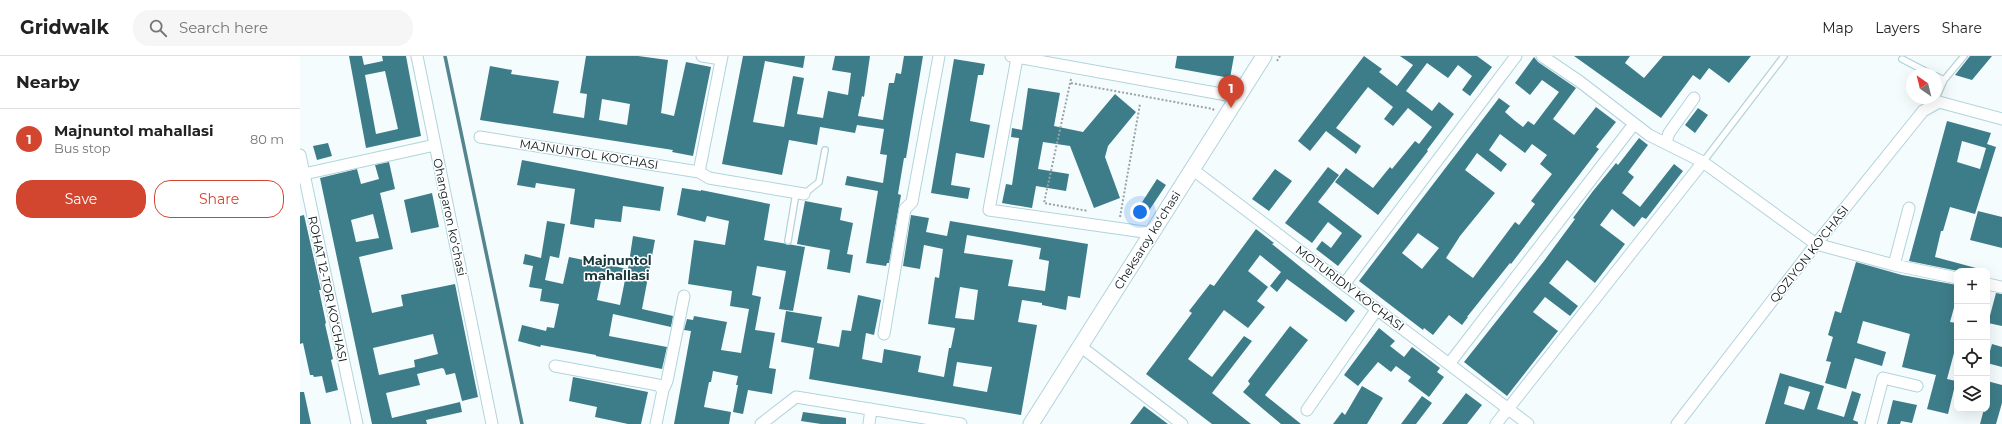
<!DOCTYPE html>
<meta charset="utf-8">
<style>
:root{--surface:#fff;--page:#f6f6f6;--text:#222;--muted:#767676;--line:#e0e0e0;--accent:#d24630}
body{margin:0;font-family:Montserrat,sans-serif;background:var(--page);color:var(--text)}
.controls{position:absolute;right:12px;bottom:12px;display:grid;overflow:hidden;border-radius:8px;box-shadow:0 4px 16px #0002}
.controls button{width:36px;height:36px;display:grid;place-items:center;padding:0;border:0;border-bottom:1px solid var(--line);background:var(--surface);color:var(--text);font:20px sans-serif}
.compass{position:absolute;left:1606px;top:12px;width:36px;height:36px;border-radius:50%;background:var(--surface);box-shadow:0 4px 16px #0002;rotate:325deg}
.you{position:absolute;left:840px;top:156px;width:14px;height:14px;margin:-10px;border:3px solid #fff;border-radius:50%;background:#1a73e8;box-shadow:0 0 0 6px #1a73e833}
.badge{display:grid;place-items:center;width:26px;height:26px;border-radius:50%;background:var(--accent);color:#fff;font-size:13px;font-weight:700}
.pin{position:absolute;translate:-50% -33px;filter:drop-shadow(0 1px 2px #0008)}
.pin::after{content:'';position:absolute;top:21px;width:14px;height:12px;background:inherit;clip-path:polygon(0 0,100% 0,50% 100%)}
.list{margin:0;padding:0;list-style:none}
h2{display:flex;justify-content:space-between;align-items:center;height:52px;margin:0;padding:0 16px;font-size:17px}
h2 small{font-size:13px;font-weight:400;color:var(--muted)}
.list li{display:grid;grid-template-columns:26px 1fr auto;gap:12px;align-items:center;box-sizing:border-box;height:60px;padding:0 16px;border-top:1px solid var(--line)}
.list b{display:block;font-size:15px;white-space:nowrap}
.list p{margin:0;font-size:13px;white-space:nowrap;color:var(--muted)}
.list em{font-size:13px;font-style:normal;color:var(--muted)}
.actions{display:flex;gap:8px;padding:12px 16px}
.actions a{flex:1;padding:9px 0;border:1px solid var(--accent);border-radius:16px;text-align:center;font-size:14px;color:var(--accent)}
.actions .main{background:var(--accent);color:#fff}
.icon{flex:none;width:22px;height:22px;fill:none;stroke:currentColor;stroke-width:2;stroke-linecap:round;stroke-linejoin:round}
.map{position:relative;flex:none;width:1702px;height:368px;overflow:hidden}
header{display:flex;align-items:center;gap:24px;box-sizing:border-box;height:56px;padding:0 20px;background:var(--surface);border-bottom:1px solid var(--line)}
header strong{font-size:19px}
nav{display:flex;gap:22px;margin-inline-start:auto;font-size:14px}
.search{width:280px;height:36px;background:var(--page);display:flex;align-items:center;gap:10px;box-sizing:border-box;padding:0 14px;border-radius:16px;color:var(--muted);font-size:15px}
main{display:flex}
aside{flex:1;background:var(--surface)}
.map>svg:first-child{display:block}
.lines{fill:none;stroke-linecap:round;stroke-linejoin:round}
.stream{stroke:#54858e;stroke-width:3.5}
.building{fill:#3d7d89;fill-rule:evenodd}
.lane-casing{stroke:#b1d4dc;stroke-width:8}
.street-casing{stroke:#b1d4dc;stroke-width:13}
.secondary-casing{stroke:#b1d4dc;stroke-width:17}
.path{stroke:#99a3a5;stroke-width:2;stroke-dasharray:2 2;stroke-linecap:butt}
.lane{stroke:#fff;stroke-width:5.5}
.street{stroke:#fff;stroke-width:11}
.secondary{stroke:#fff;stroke-width:15}
.labels{text-anchor:middle;dominant-baseline:central;stroke-width:3;stroke-linejoin:round;paint-order:stroke}
.street-label{font-size:12px;fill:#0a171a;stroke:#fff}
.neighbourhood-label{font-size:13px;font-weight:bold;fill:#18373d;stroke:#fff}
</style>
<header>
<strong>Gridwalk</strong>
<div class="search"><svg class="icon" aria-label="search" viewBox="0 0 24 24"><circle cx="10" cy="10" r="6"/><path d="M15 15l6 6"/></svg>Search here</div>
<nav><a>Map</a><a>Layers</a><a>Share</a></nav>
</header>
<main>
<aside>
<h2>Nearby<small></small></h2>
<ul class="list">
<li><span class="badge">1</span><div><b>Majnuntol mahallasi</b><p>Bus stop</p></div><em>80 m</em></li>
</ul>
<div class="actions"><a class="main">Save</a><a>Share</a></div>
</aside>
<div class="map">
<svg width="1702" height="368" viewBox="0 0 1702 368">
<rect width="100%" height="100%" fill="#f5fcfe"/>
<g class="lines">
<path class="stream" d="M145 0 222 368"/>
</g>
<path class="building" d="M49 0H62L64 9 83 5 82 0H106L121 80 66 92ZM85 15 98 73 76 78 65 19Z
M286 0H338L368 4 361 57 374 60 386 6 411 11 393 100 372 96 373 94 180 64 190 10 212 14 211 18 259 25 253 57 284 62 287 38 280 37ZM302 43 330 48 327 69 299 64Z
M443 0H505L503 12 465 5 453 66 484 71 493 20 504 22 497 58 523 62 528 35 548 39 551 17 532 14 535 0H570L564 41 562 40 558 60 583 64 589 27H594L596 17 601 18 604 0H623L606 102H604L598 138 601 139 589 207H587L586 210 566 207 578 135 545 129 547 120 583 127 587 99 580 98 584 73 557 69 555 77 520 71 517 89 489 84 482 119 422 108Z
M877 0H934L930 22 875 12Z
M1064 0 1082 13 1079 16 1097 30 1113 9 1100 0H1177L1192 11 1170 40 1162 34 1172 20 1158 9 1148 22 1127 7 1106 35 1132 55 1139 46 1154 58 1127 94 1128 95 1078 159 1035 126 1046 112 1073 132 1090 111 1092 113 1115 85 1119 88 1132 71 1108 52 1093 70 1084 63 1093 51 1068 31 1036 72 1061 90 1056 98 1026 75 1010 95 998 85Z
M1274 0H1330L1325 7 1344 22 1363 0H1451L1429 27 1409 12 1400 24 1393 19 1361 62Z
M1670 0H1692L1672 24 1655 19Z
M1234 1 1238 6 1276 32 1253 63 1274 79 1296 51 1316 66 1296 91 1299 93 1211 208 1210 207 1167 261H1168L1162 269 1149 259 1133 279 1124 272 1123 274 1059 225 1199 42 1210 50 1205 56 1214 64 1223 71 1228 65 1234 69 1259 36 1242 24 1230 39 1215 27ZM1200 78 1225 97 1232 88 1247 99 1240 108 1252 118 1231 145 1235 148 1219 169 1215 166 1173 222 1146 202 1160 180 1195 137 1165 114 1177 97 1201 116 1207 108 1189 94ZM1118 177 1139 192 1122 213 1102 197Z
M654 3 685 8 683 19H678L670 65 690 69 684 102 656 97 651 129 670 132 668 143 631 137Z
M728 32 760 37 754 70 783 76 815 38 836 56 808 90 805 101 820 142 794 152 770 90 743 86 738 113 769 118 766 135 736 130 732 152 702 147 706 128 712 129 719 82 711 81 712 72 722 74Z
M1398 52 1408 59 1395 77 1385 69Z
M1647 65 1691 77 1687 88 1696 91 1675 158 1650 151 1643 175H1641L1635 201 1676 212V215H1658L1609 205ZM1662 85 1686 92 1680 113 1657 106Z
M1339 82 1348 89 1328 116 1334 121 1322 137 1340 151 1374 108 1383 115 1346 163 1342 161 1334 171 1312 153 1300 169 1325 188 1295 227 1267 204 1249 227 1278 250 1270 260 1245 241 1233 256 1258 275 1207 340 1164 306 1244 205 1275 163 1273 162 1293 135 1316 107 1318 109Z
M28 87 32 100 17 104 13 90Z
M222 104 364 131 360 155 323 150 321 166 295 163 294 172 270 168 275 133 236 127 235 132 217 129Z
M89 106 95 133 80 137 93 193 59 201 72 257 103 250 101 239 155 228 178 341 162 345 155 317 146 319 144 313 142 312 117 318 120 329 86 337 92 362 160 346 162 356 126 364 127 368H72L20 122 57 113 61 128 79 123 75 109ZM73 158 79 182 56 186 51 164ZM133 278 138 298 114 304 115 311 79 319 73 292Z
M1028 111 1039 119 1018 146 1062 180 1038 210 1016 193 1022 185 1031 192 1042 177 1028 166 1012 187 985 167Z
M975 113 992 125 969 155 952 143Z
M857 123 866 129 846 159 837 154Z
M382 132 401 135V134L470 148 464 184 505 191 493 255 479 253 486 215 457 210 452 239 461 241 455 274 475 277 469 312 476 313 472 338 448 334 443 358 433 356 438 329H436L438 320 413 315 411 326H409L404 351 431 356 429 368H374L391 275 384 274 387 263 393 264 394 260 427 266 421 294 441 297 449 253 430 250 432 235 388 228 394 184 425 189 429 165 407 160 405 166 377 159Z
M132 137 139 171 111 177 104 144Z
M505 145 542 152 540 164 553 167 547 198 553 199 550 217 527 213 530 194 497 188Z
M1678 155 1702 161V192L1670 184Z
M4 159 21 234H19L26 267 25 268 33 303 31 304 38 334 26 337 22 320 14 321 13 319H10L3 287 0 288V160Z
M611 159 629 162 626 176 647 180 650 165 788 188 780 242 768 240 766 254 742 249V247L722 244 718 266 737 269 721 359 509 323 514 292 481 286 486 255 522 261 517 287 539 291 542 274 551 275 558 239 581 244 574 279 566 277 562 303 582 307 584 293 621 300 618 316 644 321 649 292H651L655 272 628 268 635 221 639 222 643 193 624 189 620 213 603 210ZM667 179 741 192 739 203 749 205 745 235 708 230 713 204 664 197ZM660 231 678 234 674 264 655 262ZM657 306 692 311 687 336 653 330Z
M247 165 265 168 259 202 250 200 245 224 263 228 269 201 328 213 333 180 355 184 342 253 373 260 371 271 313 258 309 280 367 291 362 313 296 300V299L241 289 240 291 218 285 222 269 246 275 247 271 254 272 259 248 240 245 242 233 229 231 233 210 223 208 225 198 241 202ZM302 220 325 224 320 249 297 244Z
M956 173 974 187 972 188 1055 255 1046 266 987 223 977 236 970 230 981 216 960 199 948 215 968 231 957 245 965 251 948 272 924 254 888 303 912 321 944 280 952 285 912 337 951 368H912L846 318 892 257 889 255 910 228 914 230Z
M1556 206 1602 219 1657 229V241L1650 266 1657 267V286L1647 323 1656 325 1648 358 1627 353 1636 319 1602 311 1610 278 1563 265 1557 287 1586 296 1582 310 1555 302 1546 333 1525 327 1531 306 1526 305 1533 281 1528 279 1535 255 1541 257Z
M1696 237 1702 238V270L1688 267Z
M990 270 1008 284 965 339 1001 368H981L943 336 950 328 948 325Z
M1079 272 1095 285 1090 290 1104 301 1112 291 1140 312 1137 316 1144 321 1129 341 1108 325 1111 321 1096 310 1091 316 1078 306 1058 330 1044 319Z
M1692 288 1702 291V311L1687 307V294L1690 295Z
M1480 317 1524 330 1517 353 1544 361 1552 335 1561 338 1553 364 1558 366V368H1465ZM1489 330 1510 336 1504 354 1484 348Z
M273 321 348 336 341 368H328L295 361 297 351 269 345Z
M1687 325 1702 329V347L1696 368H1680L1684 353H1687Z
M1062 330 1083 342 1067 368H1033L1042 356 1045 359Z
M0 336H4L11 368H0Z
M1166 337 1182 349 1167 368H1142Z
M1122 340 1132 347 1116 368H1101Z
M1593 344 1617 349 1612 367 1601 365 1600 368H1587Z
M844 350 868 368H830Z
M503 356 546 362V368H521L501 365Z"/>
<g class="lines">
<g class="lane-casing">
<path id="lane" d="M1602 3 1631 18
M1636 20 1644 24
M1634 47 1644 24 1664 0
M1403 106 1484 0
M504 138 519 126 525 94
M488 185 496 137"/>
</g>
<g class="street-casing">
<path id="street" d="M117 0 192 368
M402 0 421 3
M711 0 938 41
M1242 0 1279 25 1349 79 1403 106 1516 188 1594 209 1657 222
M717 2 689 154 851 177
M180 81 399 116 409 122 504 138
M1366 86 1369 77 1394 42
M0 99 57 368
M892 113 1228 368
M399 116 422 0
M0 119 135 89
M1594 209 1609 152
M1045 227 1216 0
M1687 228 1701 231
M584 278 605 153 612 146 639 0
M780 290 882 368
M1149 308 1334 68
M255 310 358 329 363 334 356 368
M363 334 367 325 384 240
M1007 354 1077 253
M461 368 496 341 661 368
M569 368 571 353
M1196 368 1403 106
M1377 368 1516 188 1623 55 1639 46 1702 63
M1571 368 1583 322 1617 330"/>
</g>
<g class="secondary-casing">
<path id="secondary" d="M731 368 964 0"/>
</g>
<path class="path" d="M977 5 980 0
M771 23 744 147 788 155
M771 27 913 53 914 55
M820 161 840 48"/>
<use href="#lane" class="lane"/>
<use href="#street" class="street"/>
<use href="#secondary" class="secondary"/>
</g>
<g class="labels">
<g class="street-label">
<text transform="translate(289 98) rotate(9)">MAJNUNTOL KO'CHASI</text>
<text transform="translate(150 161) rotate(78)">Ohangaron koʻchasi</text>
<text transform="translate(847 184) rotate(-58)">Cheksaroy koʻchasi</text>
<text transform="translate(1509 198) rotate(-52)">QOZIYON KO'CHASI</text>
<text transform="translate(1050 232) rotate(37)">MOTURIDIY KO'CHASI</text>
<text transform="translate(28 233) rotate(78)">ROHAT 12-TOR KO‘CHASI</text>
</g>
<g class="neighbourhood-label">
<text x="317" y="204">Majnuntol<tspan x="317" dy="15">mahallasi</tspan></text>
</g>
</g>
</svg>
<div class="controls">
<button>+</button>
<button>−</button>
<button><svg class="icon" aria-label="locate" viewBox="0 0 24 24"><circle cx="12" cy="12" r="6"/><path d="M12 2v4M12 18v4M2 12h4M18 12h4"/></svg></button>
<button><svg class="icon" aria-label="layers" viewBox="0 0 24 24"><path d="M12 4l9 5-9 5-9-5zM3 14l9 5 9-5"/></svg></button>
</div>
<svg class="compass" viewBox="-18 -18 36 36"><path d="M0-13l5 13h-10z" fill="#e53935"/><path d="M0 13l5-13h-10z" fill="#767676"/></svg>
<div class="you"></div>
<div class="pin badge" style="left:931px;top:52px">1</div>
</div>
</main>
